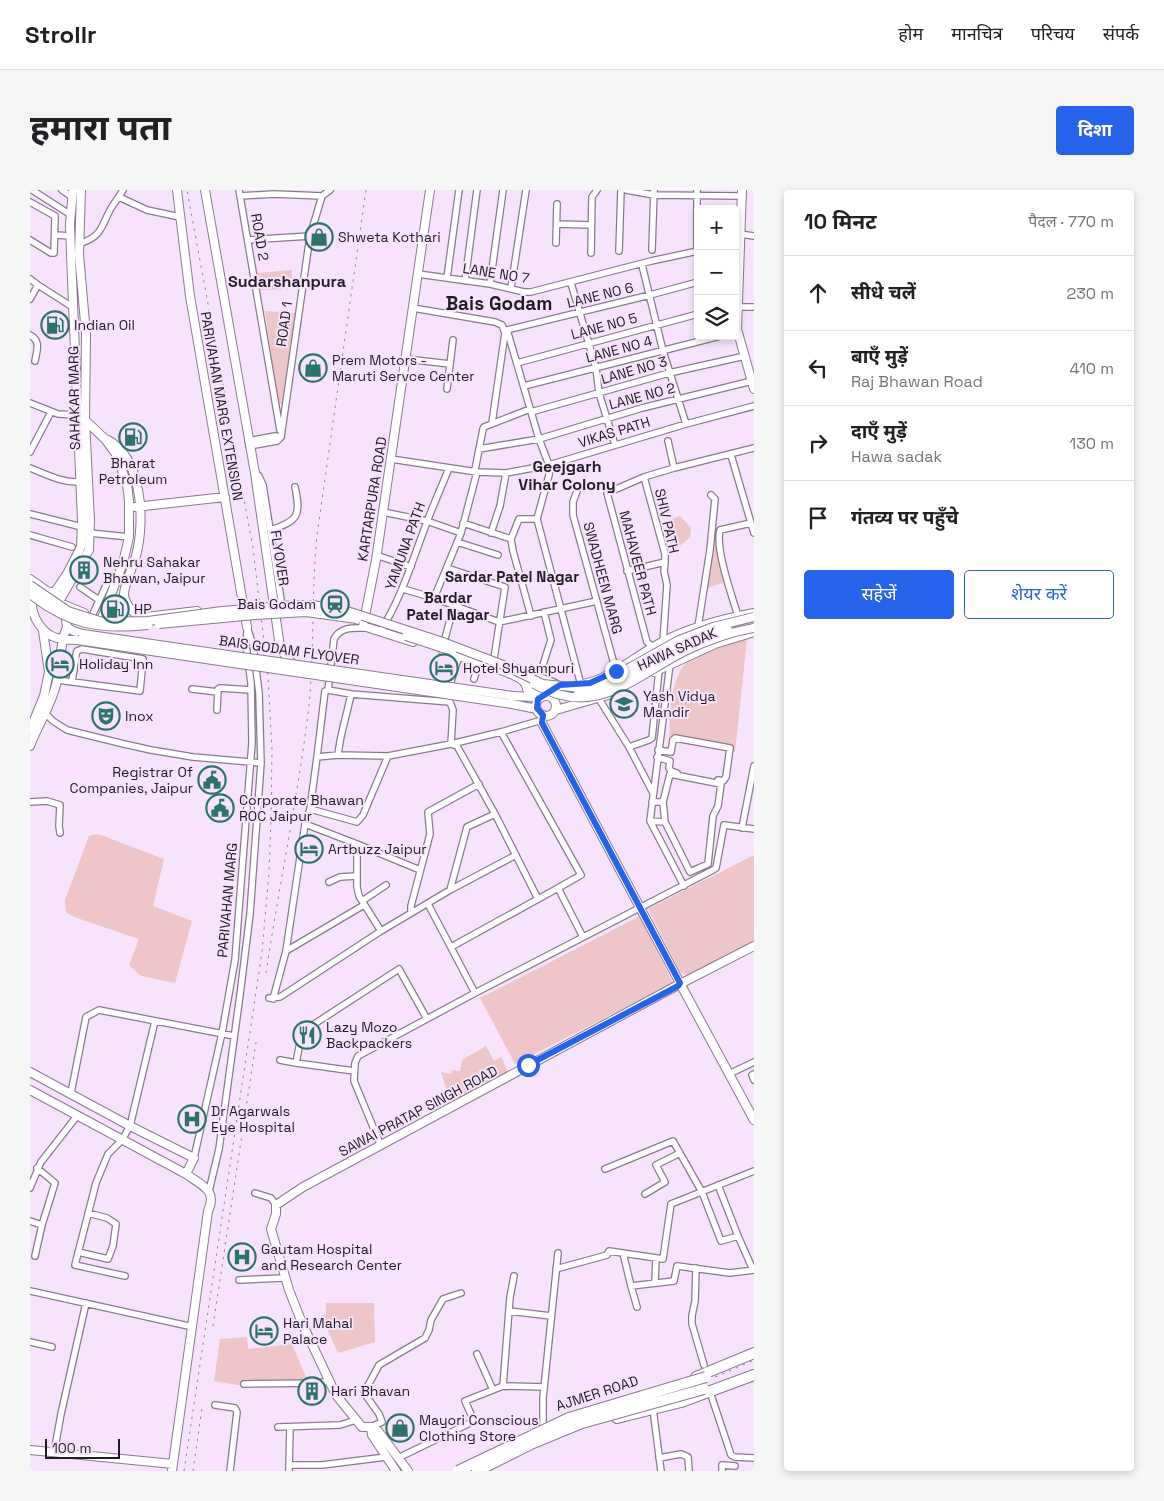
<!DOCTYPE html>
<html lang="hi">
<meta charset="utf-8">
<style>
:root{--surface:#fff;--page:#f6f6f6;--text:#202124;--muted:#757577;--line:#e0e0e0;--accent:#2563eb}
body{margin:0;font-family:"Space Grotesk","Noto Sans Devanagari",sans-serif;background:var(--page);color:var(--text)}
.controls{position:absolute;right:15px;top:15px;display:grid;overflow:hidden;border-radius:5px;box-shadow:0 2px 8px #0003}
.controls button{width:45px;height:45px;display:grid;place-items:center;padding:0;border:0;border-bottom:1px solid var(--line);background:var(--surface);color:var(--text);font:25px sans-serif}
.scale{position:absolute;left:15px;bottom:12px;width:75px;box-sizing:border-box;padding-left:5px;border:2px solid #211b23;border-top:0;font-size:14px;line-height:18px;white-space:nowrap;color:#211b23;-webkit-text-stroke:4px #f7e4fc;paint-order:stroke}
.stop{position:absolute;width:15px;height:15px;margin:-11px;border:4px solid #2563eb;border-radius:50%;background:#fff}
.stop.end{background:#2563eb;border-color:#fff;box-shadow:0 1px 5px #0008}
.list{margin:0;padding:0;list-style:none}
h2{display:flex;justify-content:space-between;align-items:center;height:65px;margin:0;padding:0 20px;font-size:21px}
h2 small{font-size:16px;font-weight:400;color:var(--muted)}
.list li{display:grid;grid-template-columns:32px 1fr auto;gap:15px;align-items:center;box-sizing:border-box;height:75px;padding:0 20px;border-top:1px solid var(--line)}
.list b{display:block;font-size:19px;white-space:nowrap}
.list p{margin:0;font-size:16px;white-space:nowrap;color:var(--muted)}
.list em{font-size:16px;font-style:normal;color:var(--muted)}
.actions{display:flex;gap:10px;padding:15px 20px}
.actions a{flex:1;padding:11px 0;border:1px solid var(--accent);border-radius:5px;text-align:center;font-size:18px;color:var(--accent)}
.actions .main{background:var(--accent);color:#fff}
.icon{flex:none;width:28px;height:28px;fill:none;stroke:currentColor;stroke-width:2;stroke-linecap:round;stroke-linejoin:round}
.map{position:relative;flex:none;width:724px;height:1281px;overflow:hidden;border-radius:5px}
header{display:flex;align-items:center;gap:30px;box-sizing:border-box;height:70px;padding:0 25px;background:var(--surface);border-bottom:1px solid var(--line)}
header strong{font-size:24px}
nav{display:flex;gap:28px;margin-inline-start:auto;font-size:18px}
.intro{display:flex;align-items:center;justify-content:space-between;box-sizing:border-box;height:120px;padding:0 30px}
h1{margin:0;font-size:35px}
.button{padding:12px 22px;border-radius:5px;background:var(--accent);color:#fff;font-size:18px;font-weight:700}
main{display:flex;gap:30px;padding:0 30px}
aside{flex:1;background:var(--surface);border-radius:5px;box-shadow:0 2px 8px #0003}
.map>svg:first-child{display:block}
.green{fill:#eec5c8}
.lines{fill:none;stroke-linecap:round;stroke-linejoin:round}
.street-casing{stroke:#8a798e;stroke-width:8}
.secondary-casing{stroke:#8a798e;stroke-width:10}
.highway-casing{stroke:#8a798e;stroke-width:12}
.street{stroke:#fff;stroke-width:5.5}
.secondary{stroke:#fff;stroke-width:8}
.highway{stroke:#fff;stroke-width:10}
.rail{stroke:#938696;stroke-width:1;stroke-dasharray:2.5 5;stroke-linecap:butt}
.secondary-bridge-casing{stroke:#8a798e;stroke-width:10;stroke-linecap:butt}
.highway-bridge-casing{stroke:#8a798e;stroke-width:12;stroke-linecap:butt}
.secondary-bridge{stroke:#fff;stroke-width:8}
.highway-bridge{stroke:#fff;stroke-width:10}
.route{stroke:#2563eb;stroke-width:6}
.labels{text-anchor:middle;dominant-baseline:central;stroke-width:4;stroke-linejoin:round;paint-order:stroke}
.street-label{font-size:14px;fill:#211b23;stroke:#f7e4fc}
.poi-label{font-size:14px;fill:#211b23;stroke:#f7e4fc;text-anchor:start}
.neighbourhood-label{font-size:15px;font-weight:bold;fill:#211b23;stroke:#f7e4fc}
.quarter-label{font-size:16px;font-weight:bold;fill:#211b23;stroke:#f7e4fc}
.district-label{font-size:19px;font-weight:bold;fill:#211b23;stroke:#f7e4fc}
</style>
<header>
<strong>Strollr</strong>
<nav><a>होम</a><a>मानचित्र</a><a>परिचय</a><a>संपर्क</a></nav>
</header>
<div class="intro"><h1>हमारा पता</h1><a class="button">दिशा</a></div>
<main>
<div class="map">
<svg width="724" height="1281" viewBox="0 0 724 1281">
<rect width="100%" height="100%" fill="#f7e4fc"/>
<path class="green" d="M262 80V99L230 100 227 83Z
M235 121 265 123 253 214H248Z
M650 326 661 338 660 347 645 360H639L642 329Z
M686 350 696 392 677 398Z
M717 449 705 562 639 549C641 525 639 492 656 473 662 466 706 452 717 449Z
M66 644 71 645 134 669 123 716 162 731 145 793 111 786 99 775 109 749 44 727 36 722 35 710 59 646Z
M724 665V752L658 786 650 782 618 719Z
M610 726 643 793 485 874 450 808Z
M456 856 464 871 471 867 478 882 421 913 411 882 421 884 422 880 430 881 432 870Z
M296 1113H344L345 1152 308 1163 291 1125H296Z
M217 1147 218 1159 262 1154 279 1194 208 1195 184 1191 190 1149Z"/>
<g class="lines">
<g class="street-casing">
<path id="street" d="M2 0 41 25
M32 0 42 7
M209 0 250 240
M596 0 624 5 711 6
M210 6 244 4 292 6
M89 7 117 20 150 27
M0 12 25 26 24 63H21L0 50
M527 34 561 35
M710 44 724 46
M26 45 41 46
M218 50 280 46
M526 53 527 14
M49 54C72 46 70 39 80 20 84 13 89 7 93 0
M622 60 624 0
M589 61 591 0
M667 61V0
M561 63 562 7 567 0
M612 75 633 161 656 234
M388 84 460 94 494 102H501L621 71 668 61
M417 88 429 0
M0 89 8 95
M435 91 447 0
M541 93 566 178 569 203 585 255
M460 94 473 0
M481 98 496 0
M0 109 8 95 44 118
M708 117H724
M383 118 465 132 472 135 475 143 462 233
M0 145C11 151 7 160 5 171
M376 169 420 174
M487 173 668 124
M494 196 690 146
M417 199 423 150
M0 213 28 224 47 225
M501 222 639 183 715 166
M251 247 280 46 292 6 300 0
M218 251 245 246 251 247
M638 251 644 278
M219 256 247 251 251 247
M449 259 509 249 477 140 620 105 668 92
M0 262 21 222
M701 265 721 333 690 340C685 359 702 406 708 426
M361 269 447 282 476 283 519 275 656 234 724 216
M0 278C16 284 32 293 50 292
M445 280 453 239 454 237 500 219
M225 283 229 286 233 295 252 416
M547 301 543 312V325L586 481
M353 322 397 331 431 343 404 408
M0 324 52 337
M433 333 481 349
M721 333 724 343
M240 340C269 331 271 325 265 297
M60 343 99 347
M431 343 447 282
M461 343 470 316 476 283
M0 345 42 357
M427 352 468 365
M346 365 381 377
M417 378 475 397 463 475
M597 381 635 372V364L614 287
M50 397 69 410
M373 399 404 408 469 432 567 411
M62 426 79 389
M501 426 483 361 481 349 489 329H507
M668 437 680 360 685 309 681 305
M350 442C373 405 382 371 397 332 404 313 412 296 419 278
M633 452 637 395 634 381 635 372
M413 456 424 415
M623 457 617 452 577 303 614 287 644 278 724 258
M640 474 620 631 654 696
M488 478 526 493
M28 479 44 481
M506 488 509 487 521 450 514 422
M444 489 449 473
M28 490 110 501 113 469 52 459 47 461 46 465 42 492
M551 495 507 329 519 285V275L509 249 612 218 722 191
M162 499 188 502
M298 500 304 449C311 436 324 438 337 438
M421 500V491L429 466
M569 509 599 557 623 603
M187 520 188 499 190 498 221 500
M13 521 23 531 37 540 94 554 121 560 163 567 231 573
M471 542 551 685 528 698
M599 557 619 550 622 548 629 480
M628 560 641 562 643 550 645 548 700 558 696 587 693 591 688 590
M308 565C310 544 317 525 321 504
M287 567 295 501 298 500 321 504 420 512 423 520 421 554 427 556 465 624 508 709
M627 567 640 571 639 578 641 581 647 583
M0 612 17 611 30 615 29 636 30 643
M633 612 635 632
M280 619 327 632 333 625 358 566
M620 631 635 632 660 682 678 674 683 626 688 616 691 594 640 584 633 612H622
M275 634 280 619 287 567 308 565 358 566 421 554 471 542 512 530
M712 638 724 576
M299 692 310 687 327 686
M420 700 437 637 465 624
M332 711 356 695
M381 723V716L400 644 398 622 449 594
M351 741 329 706 327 697V654L390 680
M421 757 528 698 553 747
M256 761 334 715
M445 803 683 680 686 678 694 635 724 639
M239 808 250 807 351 741 420 700 486 665
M243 809 256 761 275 634 327 654
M250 870 266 873
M324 881 266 873 272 842 369 779 397 829
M699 884 724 872
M724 884 722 885 724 890
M41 903 56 827 69 820 204 846
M351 956 324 891 325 873 328 866 445 803 398 714
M164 968 192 843 205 770 222 553 221 493 216 455 217 441
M575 979 643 951 672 1002 691 1051 708 1046 688 995
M0 998 11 972 47 926
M179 1001 189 959 210 805 220 724 231 573 229 503 223 455 217 437
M225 1003 241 1008 246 1015
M615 1004 635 992 626 975 650 963
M0 1031 12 1035
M708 1046 723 1080
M48 1062 78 1069 83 1056 86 1034 77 1028 58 1023
M593 1063 601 1096
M5 1066 12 1035 25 993 7 978
M666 1078 665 1111 662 1126V1134L674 1175
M526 1079 577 1065 579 1061 633 1069 641 1014 724 981
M95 1086 45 1075 66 993 78 964 92 950 100 936 125 831
M484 1086 480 1107 473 1196 514 1197
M209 1090 255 1088
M625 1093 626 1068
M0 1101 163 1137
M607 1117 601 1096 644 1091 647 1076 700 1083 724 1080
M479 1121 521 1126
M0 1152 22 1157
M447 1164 463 1200
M214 1194 289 1193 299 1191
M680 1202 701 1265 705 1267 724 1268
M185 1215 205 1218 207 1222 200 1281
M623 1219 631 1281
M513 1236V1208L528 1063
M248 1237 310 1235 326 1230
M341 1237 352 1232 349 1224 334 1203 349 1175 395 1148 399 1140 401 1130 413 1109 431 1103
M24 1263 31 1224 56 1113
M368 1268 444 1231 435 1211 473 1196
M629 1268 651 1264 658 1267 659 1281
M259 1275H292L356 1267
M259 1281 260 1237
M692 1281V1275L705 1276"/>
</g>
<g class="secondary-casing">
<path id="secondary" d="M147 0 160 106 217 437
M175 0 225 283 250 457 257 468 263 474
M712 0 707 139 724 199
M55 230 75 249 86 264 97 294 99 311V347L93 373 72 428
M78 250C113 269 115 333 106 366 103 377 93 396 94 406 96 416 102 422 110 427
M105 317 195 307
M0 389 17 401
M24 403 37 384 51 357 52 331 41 65 40 34 43 0
M27 405C17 399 7 398 2 411 1 426 12 444 27 448 33 450 40 450 47 450
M31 408 59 360 60 331 55 230 56 144 49 64 51 0
M35 415 54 423
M35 422 37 437
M107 428 167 421
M37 437 43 441 53 444
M383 452 333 436 346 370 400 0
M413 461C427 466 488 483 494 492 497 496 498 502 500 507
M624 482 685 454 724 442
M553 494C583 488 605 466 632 452 661 437 692 429 724 423
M497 499 518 503
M506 516a10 10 0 1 1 20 0a10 10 0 1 1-20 0Z
M483 506 503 507
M482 514 507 519
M526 520 578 505
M513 525 512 533 650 793
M0 540 14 506 19 482 13 441
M0 556C8 534 22 515 27 491 31 472 29 455 37 437
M652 793 724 756
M652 797 724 930
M0 882 100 936 164 968 156 984
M0 900 156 984C171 995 188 1000 178 1021L142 1281
M341 1237H332L306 1205 272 1133 259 1100 241 1039 246 1024V1015L273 997 648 795
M341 1237 348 1241 378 1281
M341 1237 342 1245 366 1281
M0 1260 143 1274"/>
</g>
<g class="highway-casing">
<path id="highway" d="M666 1187 724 1163
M587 1228 651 1212 724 1185"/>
</g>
<use href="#street" class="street"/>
<use href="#secondary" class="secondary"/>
<use href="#highway" class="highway"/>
<path class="rail" d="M236 783C249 696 267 611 278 524 285 465 281 405 287 345L336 0
M183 1136 226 852
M154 1281 232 762 239 683 241 629 242 560 238 486 223 358 157 0
M163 1281 172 1218
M433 1281 504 1245 538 1231 688 1186 724 1170"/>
<g class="secondary-bridge-casing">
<path id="secondary-bridge" d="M0 395 38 421 73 432 118 431 192 421 265 415H281L311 419 410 451 473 475 513 494 551 498 565 495 581 488 647 451 683 437 724 427
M0 404C39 435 70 440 118 435
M129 434 225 425 276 422 327 429
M53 444 483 506
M376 446 422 461
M47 450 482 514
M504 494C565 529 602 488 655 461 676 451 701 442 724 438
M548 503C578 505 622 470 650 457 665 450 681 444 698 440"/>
</g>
<g class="highway-bridge-casing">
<path id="highway-bridge" d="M428 1281 539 1228 676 1187
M447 1281 501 1254 552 1233 674 1199"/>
</g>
<use href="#secondary-bridge" class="secondary-bridge"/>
<use href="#highway-bridge" class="highway-bridge"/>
</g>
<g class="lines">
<path class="route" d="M498 875 648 796 650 793 512 533 513 525 507 518 508 509 530 495 560 493 586 481"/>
</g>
<defs>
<g id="shop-ring" transform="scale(1.4375)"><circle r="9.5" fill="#f7e4fc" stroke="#2c7369" stroke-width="1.5"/><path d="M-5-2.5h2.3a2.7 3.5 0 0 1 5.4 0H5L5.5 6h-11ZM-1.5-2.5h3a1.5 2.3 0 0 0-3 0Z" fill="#2c7369"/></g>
<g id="fuel-ring" transform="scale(1.4375)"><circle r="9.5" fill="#f7e4fc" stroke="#2c7369" stroke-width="1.5"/><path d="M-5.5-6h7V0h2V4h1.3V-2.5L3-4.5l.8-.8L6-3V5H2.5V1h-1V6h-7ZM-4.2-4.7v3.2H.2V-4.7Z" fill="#2c7369"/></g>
<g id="building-ring" transform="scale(1.4375)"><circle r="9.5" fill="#f7e4fc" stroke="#2c7369" stroke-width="1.5"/><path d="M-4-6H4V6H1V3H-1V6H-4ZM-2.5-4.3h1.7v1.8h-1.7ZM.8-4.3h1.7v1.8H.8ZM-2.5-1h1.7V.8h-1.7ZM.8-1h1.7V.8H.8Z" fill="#2c7369"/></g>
<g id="station-ring" transform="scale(1.4375)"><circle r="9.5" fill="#f7e4fc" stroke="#2c7369" stroke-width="1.5"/><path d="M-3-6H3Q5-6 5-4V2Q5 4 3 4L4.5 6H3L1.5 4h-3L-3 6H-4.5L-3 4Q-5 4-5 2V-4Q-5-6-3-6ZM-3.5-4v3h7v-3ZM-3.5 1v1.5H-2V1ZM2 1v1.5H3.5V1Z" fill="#2c7369"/></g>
<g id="hotel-ring" transform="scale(1.4375)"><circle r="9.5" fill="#f7e4fc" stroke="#2c7369" stroke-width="1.5"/><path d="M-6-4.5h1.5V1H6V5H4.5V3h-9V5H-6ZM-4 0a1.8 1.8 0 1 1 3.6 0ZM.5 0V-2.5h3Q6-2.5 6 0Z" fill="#2c7369"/></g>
<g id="school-ring" transform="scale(1.4375)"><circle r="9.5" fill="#f7e4fc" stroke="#2c7369" stroke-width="1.5"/><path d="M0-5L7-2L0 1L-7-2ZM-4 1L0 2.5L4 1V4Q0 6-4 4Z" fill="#2c7369"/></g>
<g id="theatre-ring" transform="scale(1.4375)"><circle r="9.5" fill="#f7e4fc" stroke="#2c7369" stroke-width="1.5"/><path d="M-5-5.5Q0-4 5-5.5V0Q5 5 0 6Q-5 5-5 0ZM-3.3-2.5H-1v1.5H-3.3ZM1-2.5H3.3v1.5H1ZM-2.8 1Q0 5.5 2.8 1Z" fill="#2c7369"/></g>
<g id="civic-ring" transform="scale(1.4375)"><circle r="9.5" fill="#f7e4fc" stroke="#2c7369" stroke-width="1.5"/><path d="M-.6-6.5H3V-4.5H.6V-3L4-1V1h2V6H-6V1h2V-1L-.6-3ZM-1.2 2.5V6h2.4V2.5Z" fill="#2c7369"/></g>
<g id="restaurant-ring" transform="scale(1.4375)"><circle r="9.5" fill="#f7e4fc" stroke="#2c7369" stroke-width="1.5"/><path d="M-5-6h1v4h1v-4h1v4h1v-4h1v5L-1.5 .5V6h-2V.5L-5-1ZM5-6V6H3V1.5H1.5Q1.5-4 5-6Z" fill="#2c7369"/></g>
<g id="hospital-ring" transform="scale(1.4375)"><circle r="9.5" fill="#f7e4fc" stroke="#2c7369" stroke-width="1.5"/><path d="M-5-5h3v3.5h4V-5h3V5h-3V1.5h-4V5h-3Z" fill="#2c7369"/></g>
</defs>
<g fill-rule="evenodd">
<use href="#shop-ring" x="289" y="47"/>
<use href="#fuel-ring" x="25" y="135"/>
<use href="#shop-ring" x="283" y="178"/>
<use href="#fuel-ring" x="103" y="247"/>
<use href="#building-ring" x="54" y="380"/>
<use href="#station-ring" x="305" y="414"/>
<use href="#fuel-ring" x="85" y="419"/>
<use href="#hotel-ring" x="30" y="474"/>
<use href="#hotel-ring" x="414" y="478"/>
<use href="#school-ring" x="594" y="514"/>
<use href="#theatre-ring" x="76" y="526"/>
<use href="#civic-ring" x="182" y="590"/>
<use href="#civic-ring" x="190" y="618"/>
<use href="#hotel-ring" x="279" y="659"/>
<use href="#restaurant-ring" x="277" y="845"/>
<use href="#hospital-ring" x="162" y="929"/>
<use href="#hospital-ring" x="212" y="1067"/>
<use href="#hotel-ring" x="234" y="1141"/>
<use href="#building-ring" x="282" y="1201"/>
<use href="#shop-ring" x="370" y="1238"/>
</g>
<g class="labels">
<g class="street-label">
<text transform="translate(230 47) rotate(80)">ROAD 2</text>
<text transform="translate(466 83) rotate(9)">LANE NO 7</text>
<text transform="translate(570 105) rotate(-14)">LANE NO 6</text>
<text transform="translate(254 134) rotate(-82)">ROAD 1</text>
<text transform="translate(574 136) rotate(-15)">LANE NO 5</text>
<text transform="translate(589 159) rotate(-15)">LANE NO 4</text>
<text transform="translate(604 180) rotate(-16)">LANE NO 3</text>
<text transform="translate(612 206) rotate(-15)">LANE NO 2</text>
<text transform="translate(44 208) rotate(-91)">SAHAKAR MARG</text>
<text transform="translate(192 216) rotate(80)">PARIVAHAN MARG EXTENSION</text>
<text transform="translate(584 242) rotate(-17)">VIKAS PATH</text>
<text transform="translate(342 309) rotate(-81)">KARTARPURA ROAD</text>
<text transform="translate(637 331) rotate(77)">SHIV PATH</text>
<text transform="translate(375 356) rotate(-70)">YAMUNA PATH</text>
<text transform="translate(250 368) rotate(81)">FLYOVER</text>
<text transform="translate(608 373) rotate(75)">MAHAVEER PATH</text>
<text transform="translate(573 388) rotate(75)">SWADHEEN MARG</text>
<text transform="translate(647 459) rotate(-24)">HAWA SADAK</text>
<text transform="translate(259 460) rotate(8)">BAIS GODAM FLYOVER</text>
<text transform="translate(197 710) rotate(-85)">PARIVAHAN MARG</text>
<text transform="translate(388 921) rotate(-28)">SAWAI PRATAP SINGH ROAD</text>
<text transform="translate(567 1203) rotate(-18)">AJMER ROAD</text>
</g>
<g class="poi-label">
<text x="308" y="47">Shweta Kothari</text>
<text x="44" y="135">Indian Oil</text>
<text x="302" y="170">Prem Motors -<tspan x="302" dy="16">Maruti Servce Center</tspan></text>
<text x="103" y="273" text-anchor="middle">Bharat<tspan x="103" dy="16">Petroleum</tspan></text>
<text x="73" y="372">Nehru Sahakar<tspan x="73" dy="16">Bhawan, Jaipur</tspan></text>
<text x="286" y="414" text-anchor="end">Bais Godam</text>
<text x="104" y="419">HP</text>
<text x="49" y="474">Holiday Inn</text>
<text x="433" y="478">Hotel Shyampuri</text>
<text x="613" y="506">Yash Vidya<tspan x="613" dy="16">Mandir</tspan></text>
<text x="95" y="526">Inox</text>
<text x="163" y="582" text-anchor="end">Registrar Of<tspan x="163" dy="16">Companies, Jaipur</tspan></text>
<text x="209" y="610">Corporate Bhawan<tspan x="209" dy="16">ROC Jaipur</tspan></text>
<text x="298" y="659">Artbuzz Jaipur</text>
<text x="296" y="837">Lazy Mozo<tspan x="296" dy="16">Backpackers</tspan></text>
<text x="181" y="921">Dr Agarwals<tspan x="181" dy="16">Eye Hospital</tspan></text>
<text x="231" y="1059">Gautam Hospital<tspan x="231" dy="16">and Research Center</tspan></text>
<text x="253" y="1133">Hari Mahal<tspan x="253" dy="16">Palace</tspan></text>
<text x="301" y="1201">Hari Bhavan</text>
<text x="389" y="1230">Mayori Conscious<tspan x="389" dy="16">Clothing Store</tspan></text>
</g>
<g class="neighbourhood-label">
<text x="482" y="386">Sardar Patel Nagar</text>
<text x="418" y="407">Bardar<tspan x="418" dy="17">Patel Nagar</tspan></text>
</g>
<g class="quarter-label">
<text x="257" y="91">Sudarshanpura</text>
<text x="537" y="276">Geejgarh<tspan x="537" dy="18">Vihar Colony</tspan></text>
</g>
<g class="district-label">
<text x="469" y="113">Bais Godam</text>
</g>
</g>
</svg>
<div class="controls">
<button>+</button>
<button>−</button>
<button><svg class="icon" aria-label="layers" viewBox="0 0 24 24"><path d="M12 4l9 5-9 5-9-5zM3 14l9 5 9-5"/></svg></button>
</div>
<div class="scale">100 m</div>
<div class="stop" style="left:498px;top:875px"></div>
<div class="stop end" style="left:586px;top:481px"></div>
</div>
<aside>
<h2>10 मिनट<small>पैदल · 770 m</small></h2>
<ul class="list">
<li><svg class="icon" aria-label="ahead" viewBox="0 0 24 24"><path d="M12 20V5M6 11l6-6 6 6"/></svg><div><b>सीधे चलें</b></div><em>230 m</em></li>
<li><svg class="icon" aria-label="left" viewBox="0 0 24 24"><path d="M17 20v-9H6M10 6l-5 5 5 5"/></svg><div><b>बाएँ मुड़ें</b><p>Raj Bhawan Road</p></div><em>410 m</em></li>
<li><svg class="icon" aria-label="right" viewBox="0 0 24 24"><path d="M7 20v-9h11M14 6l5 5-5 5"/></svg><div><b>दाएँ मुड़ें</b><p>Hawa sadak</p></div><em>130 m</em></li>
<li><svg class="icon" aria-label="arrive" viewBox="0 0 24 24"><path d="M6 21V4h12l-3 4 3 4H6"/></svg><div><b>गंतव्य पर पहुँचे</b></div></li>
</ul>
<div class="actions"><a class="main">सहेजें</a><a>शेयर करें</a></div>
</aside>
</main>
